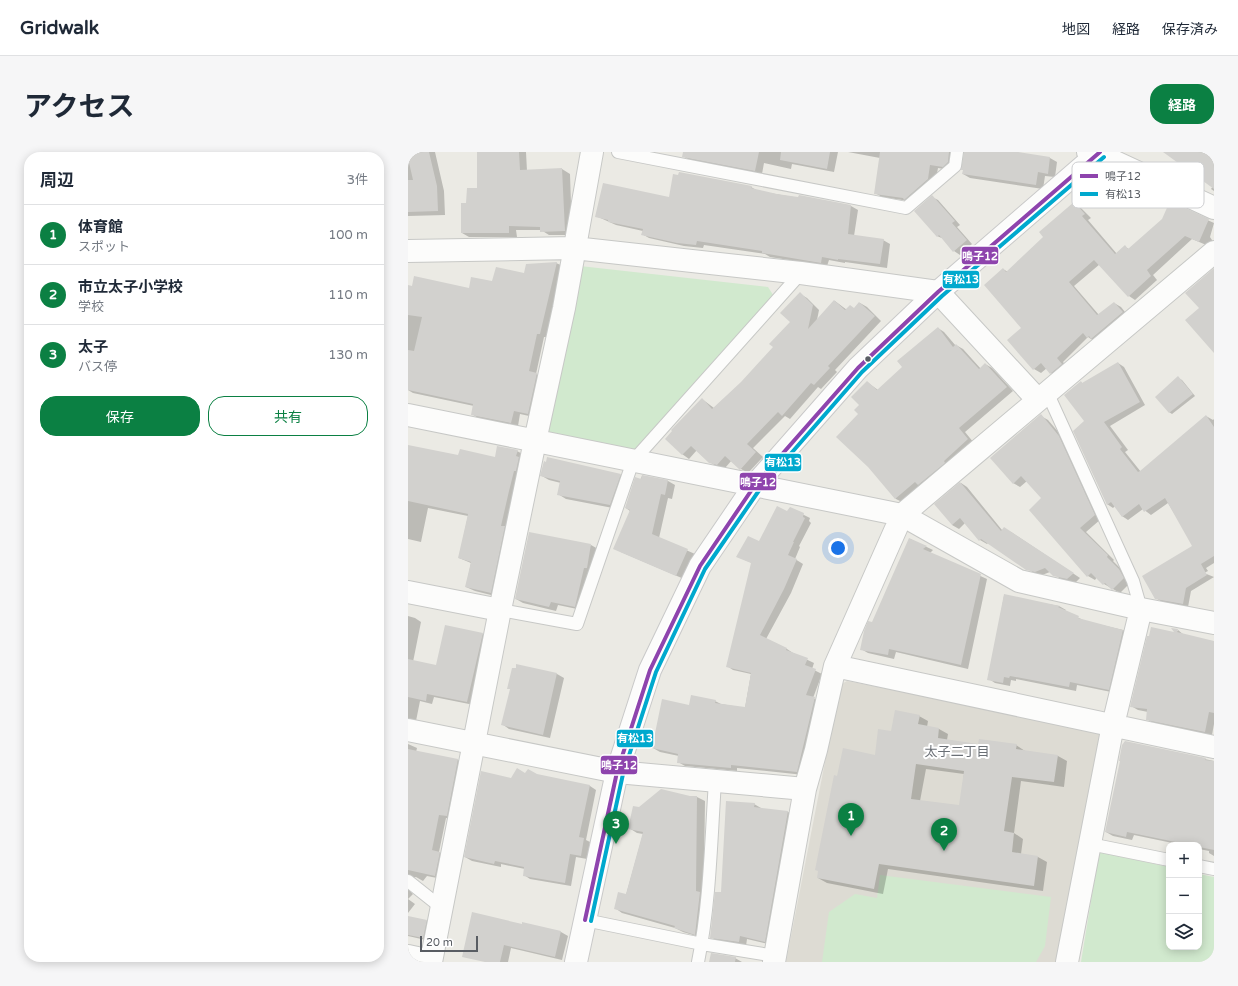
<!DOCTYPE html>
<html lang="ja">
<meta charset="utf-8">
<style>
:root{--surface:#fff;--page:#f6f6f7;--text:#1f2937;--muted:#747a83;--line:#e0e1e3;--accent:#0b8043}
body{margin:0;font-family:"Varela Round","Noto Sans JP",sans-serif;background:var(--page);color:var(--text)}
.controls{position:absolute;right:12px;bottom:12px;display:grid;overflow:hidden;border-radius:8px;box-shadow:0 2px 10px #0003}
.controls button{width:36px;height:36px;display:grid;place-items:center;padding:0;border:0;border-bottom:1px solid var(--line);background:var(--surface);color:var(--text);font:20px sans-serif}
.scale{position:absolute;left:12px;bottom:10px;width:58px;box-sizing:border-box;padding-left:4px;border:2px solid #595d63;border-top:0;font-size:11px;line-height:14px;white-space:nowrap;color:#595d63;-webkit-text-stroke:3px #fff;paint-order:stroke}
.you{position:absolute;left:430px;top:396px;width:14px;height:14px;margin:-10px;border:3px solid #fff;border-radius:50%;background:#1a73e8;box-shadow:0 0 0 6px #1a73e833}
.badge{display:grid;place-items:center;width:26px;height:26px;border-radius:50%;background:var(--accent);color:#fff;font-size:13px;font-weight:700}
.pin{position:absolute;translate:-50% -33px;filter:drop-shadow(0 1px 2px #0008)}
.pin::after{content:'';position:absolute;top:21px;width:14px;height:12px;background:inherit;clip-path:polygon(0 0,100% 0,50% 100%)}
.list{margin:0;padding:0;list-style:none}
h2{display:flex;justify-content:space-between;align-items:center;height:52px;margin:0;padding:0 16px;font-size:17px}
h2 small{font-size:13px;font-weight:400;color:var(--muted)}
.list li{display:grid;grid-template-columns:26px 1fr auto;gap:12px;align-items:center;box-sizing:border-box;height:60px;padding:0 16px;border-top:1px solid var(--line)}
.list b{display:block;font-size:15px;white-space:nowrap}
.list p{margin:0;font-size:13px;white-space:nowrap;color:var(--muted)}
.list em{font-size:13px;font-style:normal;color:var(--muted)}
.actions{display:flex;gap:8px;padding:12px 16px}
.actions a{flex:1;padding:9px 0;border:1px solid var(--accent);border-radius:16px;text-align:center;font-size:14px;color:var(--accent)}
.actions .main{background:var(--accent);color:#fff}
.icon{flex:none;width:22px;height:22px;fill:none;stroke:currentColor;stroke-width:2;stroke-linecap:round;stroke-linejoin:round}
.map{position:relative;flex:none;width:806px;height:810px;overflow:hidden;border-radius:16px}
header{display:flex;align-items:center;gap:24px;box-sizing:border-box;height:56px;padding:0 20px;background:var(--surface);border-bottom:1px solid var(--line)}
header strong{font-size:19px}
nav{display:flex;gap:22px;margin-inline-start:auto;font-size:14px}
.intro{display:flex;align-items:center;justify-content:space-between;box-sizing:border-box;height:96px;padding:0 24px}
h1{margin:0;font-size:28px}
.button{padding:10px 18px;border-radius:16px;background:var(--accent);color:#fff;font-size:14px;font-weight:700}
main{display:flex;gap:24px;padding:0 24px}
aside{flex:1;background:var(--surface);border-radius:16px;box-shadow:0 2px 10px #0003}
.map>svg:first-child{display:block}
.education{fill:#dddbd3}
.green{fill:#d1e9ce}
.shadow{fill:#0003;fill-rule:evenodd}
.building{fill:#d2d1ce;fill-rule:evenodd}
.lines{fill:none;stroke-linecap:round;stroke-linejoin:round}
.lane-casing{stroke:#c7c8c6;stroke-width:14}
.street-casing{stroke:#c7c8c6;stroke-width:24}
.secondary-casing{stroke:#c9c9c9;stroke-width:24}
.lane{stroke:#fcfcfb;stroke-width:12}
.street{stroke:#fcfcfb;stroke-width:22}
.secondary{stroke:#fcfcfb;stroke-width:22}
.bus-1-casing{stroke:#fff;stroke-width:7}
.bus-2-casing{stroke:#fff;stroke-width:7}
.bus-1{stroke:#8e44ad;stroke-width:4}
.bus-2{stroke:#00a9ce;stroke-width:4}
.bus-dot{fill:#595d63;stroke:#fff;stroke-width:1.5}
.labels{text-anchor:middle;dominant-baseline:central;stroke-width:4;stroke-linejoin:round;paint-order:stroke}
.neighbourhood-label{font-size:13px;fill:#6a6f75;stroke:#fff}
.key{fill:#fff;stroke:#cdced0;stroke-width:1}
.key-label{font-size:11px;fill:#595d63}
.line-badge{stroke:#fff;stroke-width:1.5}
.badge-label{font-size:11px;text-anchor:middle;font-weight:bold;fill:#fff}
</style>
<header>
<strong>Gridwalk</strong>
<nav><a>地図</a><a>経路</a><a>保存済み</a></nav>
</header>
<div class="intro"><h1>アクセス</h1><a class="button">経路</a></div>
<main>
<aside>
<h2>周辺<small>3件</small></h2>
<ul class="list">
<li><span class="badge">1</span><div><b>体育館</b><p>スポット</p></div><em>100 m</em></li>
<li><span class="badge">2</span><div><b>市立太子小学校</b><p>学校</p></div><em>110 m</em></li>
<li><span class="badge">3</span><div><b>太子</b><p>バス停</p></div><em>130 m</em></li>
</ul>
<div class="actions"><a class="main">保存</a><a>共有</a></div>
</aside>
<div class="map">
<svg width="806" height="810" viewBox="0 0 806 810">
<rect width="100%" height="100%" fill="#ebeae4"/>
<path class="education" d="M439 529 691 578 697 587 649 810H378L432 533Z"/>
<path class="green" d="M172 114 360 135 367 146 224 300 136 280Z
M691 700 761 715V795H791V722L806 725V810H673Z
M472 723 643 745 637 794 628 810H414L421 760 447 742 469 746Z"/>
<path class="shadow" d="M0 0H27L36 39 37 63 0 64Z
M70 0H118L119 19 154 17 162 22 164 83H141L133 78H108L109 85H61L54 81 59 52 70 37Z
M276 0H430L426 20 384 12 383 17 356 11 354 22 283 9 275 4Z
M440 0H551L542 18 530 16 527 32 501 49 474 45 467 41 472 6Z
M557 0H605L642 6 649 10 647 25 637 24 635 37 562 26 555 22 556 18H554Z
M757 0H806V39L803 37 805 34Z
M343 35 350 39 391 46V45L443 54 450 58 446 84 475 88 482 92 479 116 437 110V111L421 108 419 114 362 105 357 102 296 93 295 96 276 94 241 86 234 82 235 79 208 73 188 64 261 47Z
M524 45 530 48 552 73 549 75 564 92 552 103 546 99 536 87 529 84Z
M666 51 672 55 683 66 680 68 709 102 717 95 721 97 755 68 762 51 806 71 802 85 806 91 803 95 784 87 745 123 749 128 727 148 721 144 692 112 666 134 691 163 706 151 713 155 721 165 686 189 680 185 655 210 660 216 649 225 643 221 639 216 633 221 626 217 601 188 615 176 595 117 600 120 637 85Z
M148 111 155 114 138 185H136L128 222 135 226 126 265 112 262 110 274 70 266 64 262 66 254 5 241 0 238V134L61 137 117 122Z
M392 142 399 146 411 158 409 168 427 149 439 158 447 157 452 151 459 155 473 169 427 218 429 220 413 237 410 235 382 267 377 264 345 296 355 305 340 321 333 317 324 308 317 316 309 315 302 310 289 298 281 307 274 302 294 247 306 256 333 231 366 195 383 170Z
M530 176 536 180 548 194V193L555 197 573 217 577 212 584 216 605 239 557 280 566 291 494 350 488 347 461 315 452 262 453 253 459 230 470 238 496 215Z
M710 211 716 215 737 253 702 274 720 298 717 300 733 320 798 264 805 268 806 267V411L798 416 800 419 796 421 806 425 783 439 780 455 754 450 748 446 786 394 760 351 743 363 735 357 720 368 714 364 707 354 705 356 699 352 678 270 673 230 675 232Z
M770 226 774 228 787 244 764 262 761 260Z
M633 264 640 268 658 289 693 367 678 380 706 408 705 409 718 422 722 431 712 441 696 432 689 425 687 428 680 424 634 346 619 329 612 335 605 331Z
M0 294 51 304 87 306 109 299 118 304 91 445 67 439 58 435 63 411 51 406 60 364 20 356 13 390 0 387Z
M212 323 220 327 210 357 158 347 150 342 153 331 141 328 134 324Z
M234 324 260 329 267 333 264 347 260 346 251 386 287 402 276 427 213 400 222 359 218 356Z
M553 331 559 335 594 378 603 380 672 426 667 431 653 427 642 420 634 423 626 421 580 391 579 392 572 388 557 371 551 377 544 373Z
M382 356 402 366 401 369 403 371 391 394 392 395 387 407 395 412 383 441 358 487 379 497 385 501 406 511 404 517 414 522 405 546 413 550 396 623 329 616V619L277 614 270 610 271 604 252 600 245 596 282 554 307 549 313 552 337 556 343 522 325 518 319 514 344 411 330 405 351 391 380 361Z
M502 387 525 398 522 401 579 427 560 517 488 500 486 507 460 501 453 497Z
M183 393 190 397 174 458 150 453 148 459 115 451 108 447Z
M596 444 651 454 658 458 657 459 677 469 715 478 722 482 708 541 669 533 668 539 608 527V529L603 528 602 534 587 531 581 527Z
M0 464 7 466 13 470 5 510 29 515 74 482 81 486 66 553 26 545 24 552 12 549 8 569 0 571Z
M770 478 776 483 806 490V572L804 583 745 571 739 567 740 560 730 558 723 554Z
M109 514 149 522 156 526 142 586 101 577 94 572 103 538 101 536Z
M511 564 520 569 519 575 531 577 540 582 539 588 571 593H608L617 599 650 604 659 609 656 635 613 629 606 681 615 687 613 702 630 705 639 710 635 739 480 717 475 742 419 731 410 726 430 625 468 604 483 580ZM518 617 556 622 552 654 512 649Z
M717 590 806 609V704L801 701V699L791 697V693H774L726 683 724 688 705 684 698 680Z
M0 592 9 596 8 600 50 608 56 612 46 667 38 666 31 700 38 704 34 727 19 724 15 729 8 725 4 726 0 730Z
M118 622 182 634 188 638 178 688 182 690 179 707 168 705 163 734 122 727 116 723 117 717 93 712V715L64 709 57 705 103 627Z
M281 645H289L297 649 295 786 275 780 267 776 214 761 207 756 218 743 235 682 229 681 221 676 231 656Z
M346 652 353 656V657L380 660 387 664 364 793 339 787 338 794 310 789 303 785 314 741Z
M0 737 5 742 0 747 7 752 0 761Z
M0 765 18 769 25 772 22 789 0 784Z
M115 771 153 780 160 784 154 808 103 796 100 810H78L115 773Z
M327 806 334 810H302Z"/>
<path class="building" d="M0 0H21L29 34 30 59 0 60V28H5L0 6Z
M69 0H111L112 18 154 16 157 79 132 80V75L101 74V81H53V51H58L59 36H69Z
M275 0H351L347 19 274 5Z
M373 0H422L419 17 372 8Z
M472 0H541L540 10 535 15 522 13 520 27 496 48 495 46 466 42Z
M556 0H610L642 5 640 22 630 20 628 33 554 22 555 18H553Z
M755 0H798L806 6V37Z
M271 20 344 34 343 36 369 42 390 45 391 43 443 53 440 82 476 87 472 112 430 107V108L414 105 413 111 354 101V99L289 89 288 93 269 91 233 83 235 77 200 70V68L187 65 195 31 261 45 265 22 270 23Z
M524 43 547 69 544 71 559 88 545 100 531 83 529 85 506 59Z
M762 49 801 67 791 90 777 84 739 118 743 124 720 145 686 108 661 130 689 163 706 150 715 160 683 187 681 184 679 186 675 181 649 206 654 212 642 222 633 211 625 218 599 188 613 176 576 133 595 116 598 120 635 85 631 80 666 50 677 62 674 64 707 102 717 93 720 97 754 67Z
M149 110 132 182H129L121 219 129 221 120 262 106 259 103 271 63 263 65 252 0 238V198L6 199 14 165 0 163V133L4 134 6 124 61 136 63 125 84 129 88 115 116 121 118 112Z
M806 116V201L777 168 791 156 777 141Z
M392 140 405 153 400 177 426 148 437 158 442 153 446 156 451 150 467 164 420 214 422 216 406 233 403 231 374 264 370 260 339 292 348 300 332 318 317 304 309 313 301 311 283 294 274 303 257 287 264 279 263 278 294 246 304 257 333 230 365 195 361 192 382 170 372 161Z
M530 175 545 195 548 192 571 217 577 211 599 235 551 276 560 287 536 309 537 311 510 333 507 330 487 347 460 315 428 285 450 262 446 258 451 253 443 245 459 229 469 238 494 215 489 209Z
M710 210 732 250 696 270 714 295 712 297 730 320 732 319 798 263 806 275V404L793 412 799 423 778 436 775 452 747 447 734 424 784 394 757 346 736 360 731 352 714 365 703 350 699 353 665 279 676 269 656 243 673 229 674 231Z
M770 224 785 242 761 261 747 245Z
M633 262 651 284 687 363 672 376 700 403 699 405 711 417 716 426 704 438 697 431 695 433 683 421 679 425 621 358 633 346 613 324 605 332 582 306Z
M0 293 50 303 52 297 87 305 89 294 110 298 108 304 111 305 108 319H106L101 339 93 374H97L83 441 57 435 63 410 50 406 60 362 0 349Z
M139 305 213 322 202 353 149 343 152 329 132 324 136 309 138 310Z
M234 323 260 328 257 343 253 342 244 382 280 397 268 424 205 397 222 358 217 356 227 325 233 327Z
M552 330 593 379 596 375 666 421 659 427 645 424 637 416 627 420 618 418 573 387 571 389 552 366 544 373 526 352Z
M369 354 379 359 382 355 396 361 395 365 397 366 385 390H386L380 403 389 407 376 437 352 483 379 496 378 498 400 506 397 513 408 517 398 543 407 545 389 620 323 613V616L269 611 270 602 244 596 254 547 281 553 283 543 308 548 307 551 337 555 343 521 318 515 343 411 328 405 340 384 351 389Z
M121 380 183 392 179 416H176L167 455 143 450 141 455 107 447Z
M501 386 519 394 515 397 573 422 553 513 481 497 480 503 452 498 456 479 460 469 464 470Z
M596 442 652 454 650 455 671 464 670 466 715 478 701 538 662 530 661 535 602 524 601 526 596 525 595 531 579 528Z
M37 473 75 481 59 550 19 542 18 549 0 545V507L28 513Z
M743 475 766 480 763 476 770 477 769 480 806 489V561L801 560 797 580 738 568 739 557 722 555 739 484H741Z
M108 512 149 521 135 583 93 573 102 537H99L104 516H108Z
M487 558 512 563 510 572 531 576 530 586 570 592 571 587 609 592 608 597 650 603 646 630 604 625 596 679 606 681 604 700 630 704 626 734 471 712 466 737 409 726 410 719 407 718 426 623 429 624 435 596 467 603 470 577 483 579ZM508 612 556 619 551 653 503 647Z
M717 589 798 606 797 608 806 609V698L791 695V693H782L719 680 718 685 697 680 712 609H711L714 593Z
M0 597 50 607 39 664 31 663 24 698 32 700 27 724 0 718Z
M109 616 117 621 120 617 129 622 182 633 171 685 176 686 173 704 162 702 157 731 115 724 116 715 87 709 86 712 56 705 73 619 103 626Z
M253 637 282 644H289L288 739 292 740 287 783 266 776 267 774 206 757 210 740 218 742 235 680 220 677 225 654 231 655Z
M318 649 347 651 346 655 380 659 357 790 332 784 331 790 302 786 307 740H313Z
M64 760 114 772V770L153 779 147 805 96 793 92 810H77L54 805Z
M0 764 19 768 15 786 0 783Z
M303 801 328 805 327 810H301Z"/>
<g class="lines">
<g class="lane-casing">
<path id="lane" d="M210 0 498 56 547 14 549 0
M639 240 725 429 733 457
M92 458 169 472 225 309 393 121
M682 692 761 708
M791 714 806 717
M0 729 34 756
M177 768 294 792 367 804
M290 810C302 751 303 689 307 629"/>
</g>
<g class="street-casing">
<path id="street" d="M680 0 690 2 806 56
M0 99 166 96 393 121 530 140 630 248
M0 263 494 363 611 429 733 457 806 471
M0 440 92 458
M427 514 806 595
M0 578 209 620 397 637
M0 804 23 809
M23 810 92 458 127 289 156 156 184 0
M366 810 397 637 408 598 427 514 494 363 806 100
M659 810 705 573 733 457"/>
</g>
<g class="secondary-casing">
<path id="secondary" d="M168 810 209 620 242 518 292 414 347 333 450 216 530 140 692 0"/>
</g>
<use href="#lane" class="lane"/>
<use href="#street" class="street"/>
<use href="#secondary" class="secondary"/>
<g class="bus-1-casing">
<path id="bus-1" d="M177 768 209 620 242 518 292 414 347 333 450 216 530 140 692 0"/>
</g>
<g class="bus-2-casing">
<path id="bus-2" d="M183 769 215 622 248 520 297 417 352 337 454 220 534 144 696 5"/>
</g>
<use href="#bus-1" class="bus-1"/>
<use href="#bus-2" class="bus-2"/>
</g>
<circle class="bus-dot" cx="460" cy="207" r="3.5"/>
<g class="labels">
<g class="neighbourhood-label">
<text x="549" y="600">太子二丁目</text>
</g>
</g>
<rect x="664" y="10" width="132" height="46" rx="6" class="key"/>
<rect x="672" y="22" width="18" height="4" fill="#8e44ad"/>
<rect x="672" y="40" width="18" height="4" fill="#00a9ce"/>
<g class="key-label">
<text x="697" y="28">鳴子12</text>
<text x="697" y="46">有松13</text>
</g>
<g class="line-badge">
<rect x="553" y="94" width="38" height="19" rx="4" fill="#8e44ad"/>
<rect x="534" y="118" width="38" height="19" rx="4" fill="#00a9ce"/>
<rect x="356" y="301" width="38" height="19" rx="4" fill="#00a9ce"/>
<rect x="331" y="320" width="38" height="19" rx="4" fill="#8e44ad"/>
<rect x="208" y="577" width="38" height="19" rx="4" fill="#00a9ce"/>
<rect x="192" y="603" width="38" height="20" rx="4" fill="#8e44ad"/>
</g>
<g class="badge-label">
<text x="572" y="108">鳴子12</text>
<text x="553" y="131">有松13</text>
<text x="375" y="314">有松13</text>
<text x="350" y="334">鳴子12</text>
<text x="227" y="590">有松13</text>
<text x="211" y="617">鳴子12</text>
</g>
</svg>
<div class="controls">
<button>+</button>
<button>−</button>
<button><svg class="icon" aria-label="layers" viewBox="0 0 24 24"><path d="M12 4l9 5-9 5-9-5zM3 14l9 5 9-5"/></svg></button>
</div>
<div class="scale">20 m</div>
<div class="you"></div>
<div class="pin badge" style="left:443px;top:684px">1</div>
<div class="pin badge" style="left:536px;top:699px">2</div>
<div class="pin badge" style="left:208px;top:692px">3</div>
</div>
</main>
